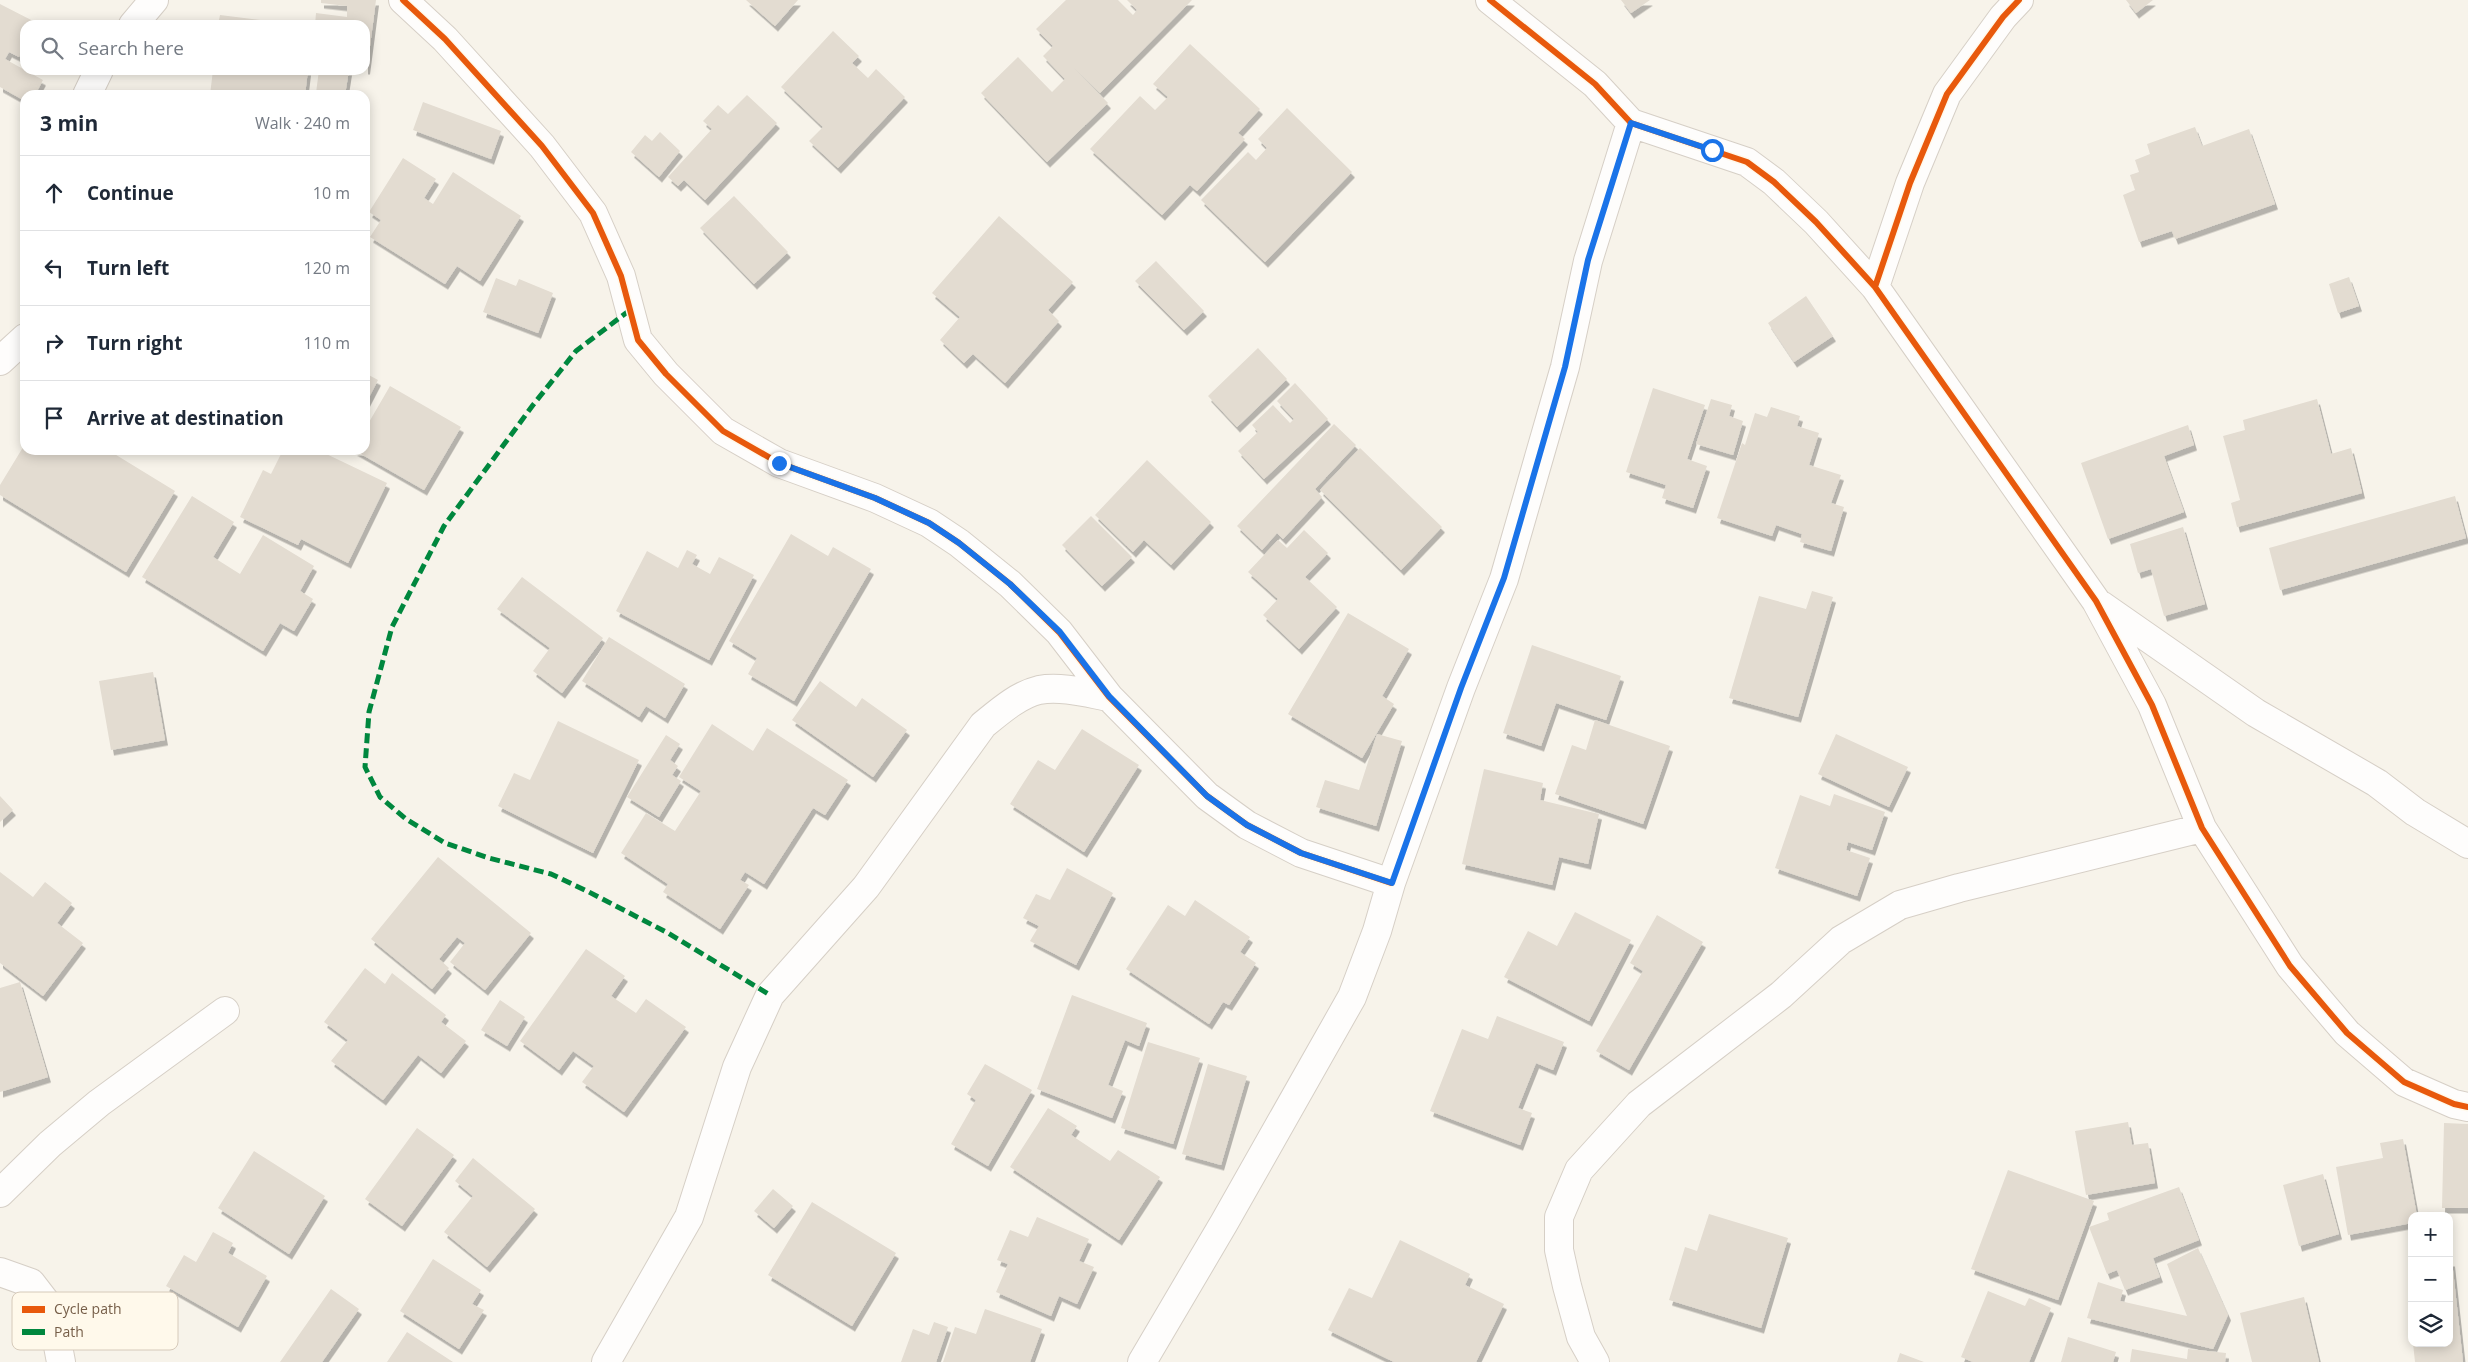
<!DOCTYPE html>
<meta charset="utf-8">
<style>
:root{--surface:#fff;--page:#f2f2f3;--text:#1f2937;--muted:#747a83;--line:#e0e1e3}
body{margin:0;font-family:"Open Sans",sans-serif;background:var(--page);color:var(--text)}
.controls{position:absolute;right:15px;bottom:15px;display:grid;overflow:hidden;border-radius:10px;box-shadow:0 2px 12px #0003}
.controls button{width:45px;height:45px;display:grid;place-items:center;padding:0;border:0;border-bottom:1px solid var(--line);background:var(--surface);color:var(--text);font:25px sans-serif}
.stop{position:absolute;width:15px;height:15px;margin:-11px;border:4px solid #1a73e8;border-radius:50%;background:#fff}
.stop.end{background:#1a73e8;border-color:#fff;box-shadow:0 1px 5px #0008}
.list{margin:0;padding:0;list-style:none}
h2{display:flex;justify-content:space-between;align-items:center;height:65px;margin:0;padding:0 20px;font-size:21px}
h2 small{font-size:16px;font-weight:400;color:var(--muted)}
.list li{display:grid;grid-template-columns:32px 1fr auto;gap:15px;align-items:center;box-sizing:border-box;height:75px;padding:0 20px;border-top:1px solid var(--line)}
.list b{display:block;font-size:19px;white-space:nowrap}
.list em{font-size:16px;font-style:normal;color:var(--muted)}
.icon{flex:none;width:28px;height:28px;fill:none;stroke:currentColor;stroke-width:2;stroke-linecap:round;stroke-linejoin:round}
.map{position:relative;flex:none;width:2468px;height:1362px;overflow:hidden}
.search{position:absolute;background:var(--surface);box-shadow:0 2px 12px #0003;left:20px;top:20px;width:350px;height:55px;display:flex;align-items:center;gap:12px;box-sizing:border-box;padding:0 18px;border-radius:15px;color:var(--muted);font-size:19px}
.panel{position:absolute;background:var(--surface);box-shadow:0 2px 12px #0003;left:20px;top:90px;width:350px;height:365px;border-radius:15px}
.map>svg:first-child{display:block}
.building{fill:#e3dcd1;filter:url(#shadow)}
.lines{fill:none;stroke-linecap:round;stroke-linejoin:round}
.street-casing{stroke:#d6cfc6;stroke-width:30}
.street{stroke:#fefdfc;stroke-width:28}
.quiet{stroke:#00873e;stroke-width:5;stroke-dasharray:10 5;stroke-linecap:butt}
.cycleway-casing{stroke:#fff9eb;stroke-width:9}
.cycleway{stroke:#e8590c;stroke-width:6}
.route{stroke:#1a73e8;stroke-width:6}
.key{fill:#fff9eb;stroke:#d6caba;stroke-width:1}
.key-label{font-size:14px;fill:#765e48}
</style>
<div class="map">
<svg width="2468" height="1362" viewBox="0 0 2468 1362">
<defs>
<filter id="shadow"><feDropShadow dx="3" dy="5.5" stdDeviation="0" flood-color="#0004"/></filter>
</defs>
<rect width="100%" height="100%" fill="#f7f3ea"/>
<path class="building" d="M321 0H376L367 69H365V25H315L316 13 347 17V6L321 3Z
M746 0H798L775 26Z
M1066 0H1118L1133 15 1137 10 1127 0H1192L1100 93 1074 68 1108 103 1047 162 981 93 1018 57 1052 92 1065 79 1043 56 1053 46 1036 29Z
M1621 0H1650L1631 13Z
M2126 0H2153L2136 13Z
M0 4 37 23 25 25V45L19 57 9 52 5 59 43 80 35 95H25V101L0 87Z
M220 15 294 24V25H218Z
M833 31 859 56 852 63 868 78 876 69 905 97 838 168 809 141 823 127 781 87Z
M1190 44 1260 109 1238 133 1245 139 1197 191 1190 185 1162 215 1090 149 1140 96 1155 110 1168 97 1153 84Z
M213 70H308L305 95H210Z
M319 70H349L345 95 316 93Z
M747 95 777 123 705 200 684 180 678 186 668 177 712 129 703 121 718 105 728 114Z
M423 102 501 131 491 159 413 130Z
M1287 108 1352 172 1265 262 1201 200 1248 152 1256 160 1267 148 1258 139Z
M2195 127 2202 146 2249 129 2275 204 2175 239 2172 231 2139 242 2123 195 2135 190 2130 175 2139 172 2135 160 2150 154 2147 144Z
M660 132 680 151 659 177 631 152 645 135 652 141Z
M403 158 436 179 424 198 433 204 453 172 521 216 480 281 457 266 445 284 370 237 381 220 369 212Z
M734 196 788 252 754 284 700 228Z
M999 216 1073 282 1048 310 1059 321 1005 383 973 354 964 363 940 340 960 317 932 293Z
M1156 261 1204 311 1184 330 1135 281Z
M2349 277 2359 306 2338 313 2329 284Z
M496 278 516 286 519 279 553 293 538 333 483 312Z
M1806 296 1833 336 1794 362 1768 323Z
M1258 348 1287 379 1237 427 1208 396Z
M365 373 378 380 365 405Z
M1295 383 1328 419 1264 479 1238 451 1258 432 1252 425 1273 405 1290 423 1294 419 1277 401Z
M390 386 461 427 424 490 354 450H365V429Z
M1653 388 1705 405 1687 459 1707 466 1693 508 1662 498 1666 485 1626 472Z
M1711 399 1732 405 1729 416 1743 421 1733 455 1696 444Z
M2317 399 2331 454 2351 448 2362 493 2237 527 2231 503 2240 500 2223 436 2245 430 2243 420Z
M1771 407 1800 416 1797 426 1819 433 1809 465 1841 475 1831 503 1844 507 1831 551 1800 542 1802 534 1776 525 1772 536 1717 518 1742 443 1745 445 1755 413 1767 417Z
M1334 424 1356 445 1315 489 1322 497 1283 539 1277 533 1262 550 1237 526Z
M2188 425 2194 445 2164 456 2184 512 2108 539 2081 463Z
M25 444V450H108L175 491 126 572 0 495V485Z
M1360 448 1442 527 1401 570 1320 490Z
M283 450H318L387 483 348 563 301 539 298 545 240 517 263 470 271 474Z
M1147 460 1211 522 1171 565 1144 540 1133 552 1095 515Z
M192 496 234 522 213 557 240 574 263 535 314 566 300 591 313 599 294 631 280 623 263 651 142 577Z
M2455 496 2466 538 2280 590 2269 548Z
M1091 516 1132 557 1102 586 1062 545Z
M2183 527 2205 604 2164 616 2151 569 2138 573 2130 544Z
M1304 530 1328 553 1305 577 1337 607 1299 649 1263 615 1278 599 1248 572 1278 540 1287 548Z
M791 534 828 556 833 547 871 569 794 701 748 674 757 658 729 641Z
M687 550 697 555 692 564 710 574 719 557 754 575 709 660 616 611 647 551 678 568Z
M522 577 603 638 562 693 533 671 550 648 497 609Z
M1812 591 1833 597 1798 717 1729 698 1759 596 1806 609Z
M1348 613 1409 649 1382 696 1394 704 1362 758 1288 714Z
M609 637 685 684 665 718 646 706 639 717 582 681Z
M1532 645 1621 676 1606 720 1556 703 1541 746 1503 733Z
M153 672 165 740 111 750 99 681Z
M820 681 856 707 862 698 907 730 873 777 792 720Z
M1595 720 1670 746 1643 824 1555 794 1572 745 1586 750Z
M558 721 639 760 593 853 498 806 514 773 530 780Z
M712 724 753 751 767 728 848 780 825 815 813 808 764 884 745 872 740 880 749 885 720 929 663 892 668 884 621 853 646 813 675 831 701 791 679 777Z
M1082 729 1139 765 1084 852 1010 804 1038 760 1055 770Z
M1377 734 1402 741 1376 826 1316 807 1325 780 1359 790Z
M1836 734 1908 767 1889 807 1818 774Z
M666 735 680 744 670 760 678 766 672 775 681 781 659 817 627 797Z
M1484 769 1543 783 1540 800 1599 814 1588 864 1559 857 1552 885 1462 864Z
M1834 794 1885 812 1872 850 1848 842 1846 850 1870 858 1857 896 1775 868 1800 795 1830 806Z
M0 796 13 810 0 822Z
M438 857 531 933 485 990 450 962 465 943 457 937 439 959 449 968 432 989 371 939Z
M1067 868 1113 893 1076 965 1030 941 1039 926 1023 918 1036 894 1050 900Z
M0 872 33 897 45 882 72 903 57 923 83 943 43 996 0 963Z
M1195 900 1250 937 1240 952 1256 963 1229 1005 1223 1002 1209 1024 1126 969 1168 905 1185 916Z
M1575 912 1631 940 1589 1021 1504 977 1528 931 1557 946Z
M1657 915 1703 942 1629 1070 1596 1051 1643 971 1630 963Z
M586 949 625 976 611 996 636 1013 646 999 686 1027 624 1112 582 1082 594 1066 573 1051 559 1070 520 1041Z
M365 968 385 984 392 973 446 1015 441 1022 466 1041 441 1073 418 1055 383 1100 331 1061 348 1040 324 1022Z
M20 982 48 1077 0 1092V988Z
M1072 995 1147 1023 1139 1046 1125 1040 1108 1085 1123 1091 1112 1118 1037 1089Z
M500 1000 525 1017 507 1046 481 1030Z
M1497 1016 1564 1042 1553 1070 1536 1063 1518 1108 1532 1113 1520 1145 1430 1111 1462 1029 1488 1039Z
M1148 1042 1200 1058 1173 1144 1121 1128Z
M985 1064 1032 1090 988 1166 951 1144 976 1100 967 1094Z
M1208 1064 1247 1076 1221 1165 1182 1154Z
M1048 1108 1077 1126 1071 1135 1110 1161 1118 1150 1160 1177 1119 1240 1010 1167Z
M2128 1122 2132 1145 2148 1143 2155 1183 2086 1195 2075 1131Z
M2444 1123 2468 1124V1208H2442Z
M417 1128 454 1155 402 1226 365 1199Z
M2403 1139 2417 1216H2412V1223L2348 1235 2336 1167 2383 1158 2380 1143Z
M254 1151 325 1196 289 1254 218 1208Z
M473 1158 535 1209 487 1267 444 1232 473 1196 455 1181Z
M2008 1170 2094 1201 2058 1300 1971 1269Z
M2323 1174 2339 1234 2299 1246 2283 1185Z
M2179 1187 2199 1240 2153 1258 2160 1277 2125 1290 2117 1270 2107 1274 2089 1227 2109 1220 2107 1213Z
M773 1189 793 1206 774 1228 754 1211Z
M812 1202 896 1253 852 1326 768 1275Z
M1709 1214 1788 1238 1761 1328 1669 1300 1685 1247 1697 1251Z
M1037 1217 1089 1239 1079 1261 1094 1267 1077 1304 1059 1296 1051 1316 996 1292 1008 1264 997 1260 1010 1230 1028 1237Z
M213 1232 233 1243 228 1253 267 1276 238 1327 166 1286 184 1255 196 1262Z
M1400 1240 1470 1274 1465 1285 1504 1304 1476 1362H1394L1328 1330 1349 1288 1372 1298Z
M2198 1248 2228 1315 2213 1349 2087 1318 2098 1282 2123 1290 2120 1301 2187 1316 2167 1264Z
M433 1259 481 1290 472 1304 484 1310 459 1349 400 1311Z
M2449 1261H2452L2463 1362H2415L2413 1343H2449Z
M331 1289 359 1309 322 1362H280Z
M1988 1291 2025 1306 2029 1298 2051 1308 2029 1362H1973L1961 1357Z
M2304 1297 2319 1362H2252L2240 1313Z
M2412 1298V1315L2410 1316 2409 1299Z
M985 1309 1042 1329 1030 1362H943L955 1327 976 1334Z
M934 1322 948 1327 936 1362H901L913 1329 929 1335Z
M407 1332 453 1362H387Z
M2068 1337 2116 1352 2113 1362H2061Z
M2132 1349 2187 1359 2188 1349 2226 1353 2225 1362H2130Z
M1900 1353 1924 1362H1897Z"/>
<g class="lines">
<g class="street-casing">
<path id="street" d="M403 0 445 39 542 146 593 213 621 276 638 340 666 374 723 431 779 463 875 498 929 523 959 543 1010 584 1059 632 1109 697 1207 796 1247 825 1301 853 1391 883
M1490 0 1595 84 1631 123 1747 162 1774 182 1816 222 1875 287 2096 601 2152 705 2202 828 2290 966 2347 1033 2404 1082 2454 1104 2468 1107
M133 25 154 0
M87 95 99 70
M1875 287 1910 183 1947 94 2003 17 2019 0
M0 361 25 338
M2101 605 2256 713 2377 783 2415 812 2468 844
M0 1193 50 1144 99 1103 225 1011
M0 1272 31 1283 51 1309 61 1362
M606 1362 689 1217 737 1067 770 995 866 887 983 725C999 712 1018 695 1039 690 1061 686 1087 693 1109 697
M1142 1362 1224 1223 1352 997 1377 931 1391 883 1461 688 1504 579 1565 367 1588 261 1631 123
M1595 1362 1581 1337 1567 1286 1559 1250V1217L1579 1170 1639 1104 1781 995 1841 940 1900 905 1959 888 2202 828"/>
</g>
<use href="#street" class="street"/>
<path class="quiet" d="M630 310 576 351 533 405 444 526 392 627 369 712 365 767 380 797 406 819 445 843 489 858 551 874 587 891 668 933 770 995"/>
<g class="cycleway-casing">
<path id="cycleway" d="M403 0 445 39 542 146 593 213 621 276 638 340 666 374 723 431 779 463 875 498 929 523 959 543 1010 584 1059 632 1109 697 1207 796 1247 825 1301 853 1391 883
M1490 0 1595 84 1631 123 1747 162 1774 182 1816 222 1875 287 2096 601 2152 705 2202 828 2290 966 2347 1033 2404 1082 2454 1104 2468 1107
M1875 287 1910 183 1947 94 2003 17 2019 0"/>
</g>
<use href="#cycleway" class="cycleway"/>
</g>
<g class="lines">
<path class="route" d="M779 463 875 498 929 523 959 543 1010 584 1060 632 1109 696 1207 796 1247 825 1301 853 1392 883 1461 688 1504 578 1565 367 1588 260 1631 123 1712 150"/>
</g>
<rect x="12" y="1292" width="166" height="58" rx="8" class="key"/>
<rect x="22" y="1306" width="23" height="7" fill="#e8590c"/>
<rect x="22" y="1329" width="23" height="6" fill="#00873e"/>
<g class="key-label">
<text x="54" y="1314">Cycle path</text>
<text x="54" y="1337">Path</text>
</g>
</svg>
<div class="controls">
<button>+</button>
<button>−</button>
<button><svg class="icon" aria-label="layers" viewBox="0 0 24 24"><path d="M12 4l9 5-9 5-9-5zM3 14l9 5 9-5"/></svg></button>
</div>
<div class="stop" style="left:1712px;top:150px"></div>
<div class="stop end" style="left:779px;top:463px"></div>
<div class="search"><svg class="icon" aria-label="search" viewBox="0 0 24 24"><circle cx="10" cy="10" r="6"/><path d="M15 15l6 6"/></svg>Search here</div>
<section class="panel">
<h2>3 min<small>Walk · 240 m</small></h2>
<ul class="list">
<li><svg class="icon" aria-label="ahead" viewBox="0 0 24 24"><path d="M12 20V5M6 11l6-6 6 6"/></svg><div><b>Continue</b></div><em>10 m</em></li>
<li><svg class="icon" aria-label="left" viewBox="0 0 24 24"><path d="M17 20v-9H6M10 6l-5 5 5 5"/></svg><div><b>Turn left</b></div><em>120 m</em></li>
<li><svg class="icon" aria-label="right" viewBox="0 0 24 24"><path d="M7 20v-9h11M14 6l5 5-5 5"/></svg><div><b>Turn right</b></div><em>110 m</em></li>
<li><svg class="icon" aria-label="arrive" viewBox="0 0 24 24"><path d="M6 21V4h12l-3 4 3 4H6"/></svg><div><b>Arrive at destination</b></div></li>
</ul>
</section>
</div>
